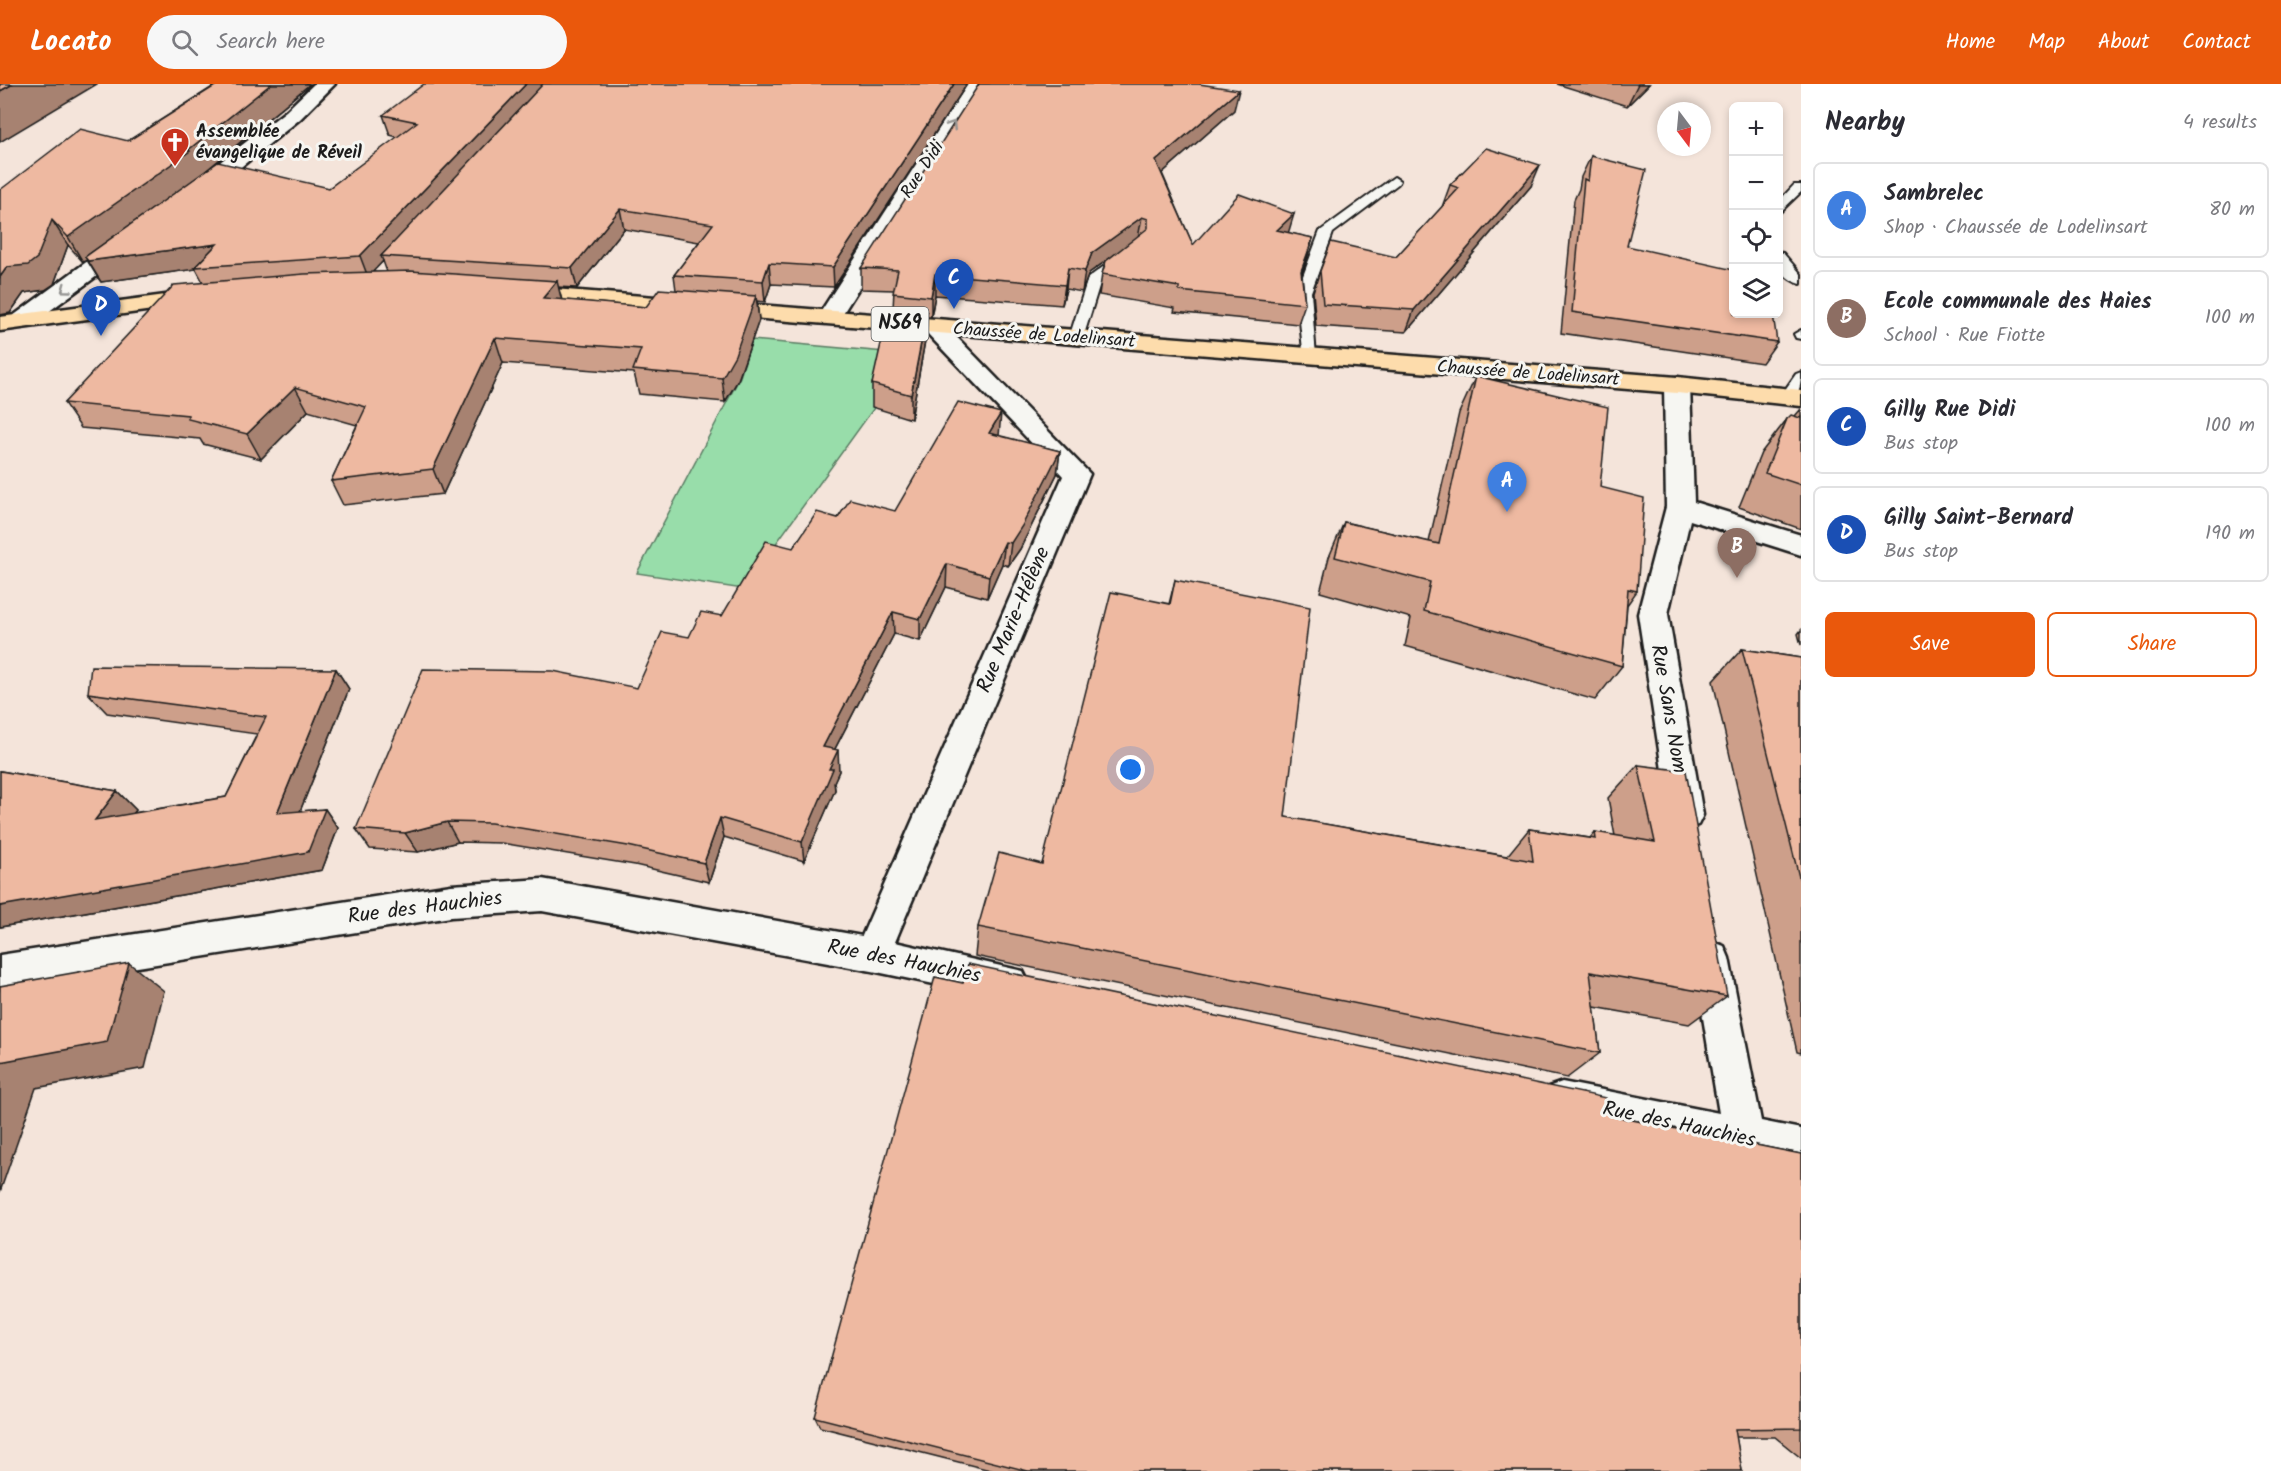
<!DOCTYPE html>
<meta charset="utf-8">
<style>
:root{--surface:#fff;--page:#f7f7f7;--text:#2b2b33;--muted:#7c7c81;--line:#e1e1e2;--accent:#ea580c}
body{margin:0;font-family:Kalam,sans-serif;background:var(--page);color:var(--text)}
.controls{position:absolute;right:18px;top:18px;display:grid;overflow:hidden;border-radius:9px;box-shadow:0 3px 9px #0003}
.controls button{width:54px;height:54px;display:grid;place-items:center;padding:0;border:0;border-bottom:2px solid var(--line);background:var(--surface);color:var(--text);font:30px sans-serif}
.compass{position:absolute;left:1657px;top:18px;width:54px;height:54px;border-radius:50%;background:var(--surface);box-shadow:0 3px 9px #0003;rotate:164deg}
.you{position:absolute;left:1131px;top:686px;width:21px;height:21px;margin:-15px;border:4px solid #fff;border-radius:50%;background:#1a73e8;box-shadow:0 0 0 9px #1a73e833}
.badge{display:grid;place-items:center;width:39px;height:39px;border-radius:50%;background:var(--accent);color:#fff;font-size:20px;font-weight:700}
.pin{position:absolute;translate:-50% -50px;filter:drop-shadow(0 2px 3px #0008)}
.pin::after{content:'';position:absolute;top:32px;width:21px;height:18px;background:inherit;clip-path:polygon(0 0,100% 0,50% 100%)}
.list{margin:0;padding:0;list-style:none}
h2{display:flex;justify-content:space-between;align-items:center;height:78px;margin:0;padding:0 24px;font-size:26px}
h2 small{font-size:20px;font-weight:400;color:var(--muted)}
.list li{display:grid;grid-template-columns:39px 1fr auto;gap:18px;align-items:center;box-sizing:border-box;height:96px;margin:0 12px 12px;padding:0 12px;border:2px solid var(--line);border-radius:9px}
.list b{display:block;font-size:22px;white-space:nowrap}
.list p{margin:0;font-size:20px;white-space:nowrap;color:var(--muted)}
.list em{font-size:20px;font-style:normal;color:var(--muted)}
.actions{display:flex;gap:12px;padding:18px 24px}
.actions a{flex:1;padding:14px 0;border:2px solid var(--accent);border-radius:9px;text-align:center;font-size:21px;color:var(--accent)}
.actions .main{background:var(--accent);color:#fff}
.icon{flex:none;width:33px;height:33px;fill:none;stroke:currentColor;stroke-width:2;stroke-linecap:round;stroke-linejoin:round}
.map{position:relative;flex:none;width:1801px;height:1387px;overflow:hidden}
header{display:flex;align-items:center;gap:36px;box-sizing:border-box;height:84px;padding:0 30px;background:var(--accent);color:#fff}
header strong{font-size:28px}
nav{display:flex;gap:33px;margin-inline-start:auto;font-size:21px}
.search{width:420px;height:54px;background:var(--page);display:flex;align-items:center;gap:15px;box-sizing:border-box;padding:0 21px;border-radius:33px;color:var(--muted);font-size:22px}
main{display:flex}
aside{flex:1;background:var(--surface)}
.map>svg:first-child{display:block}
.green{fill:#98ddaa;stroke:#5a7c63;stroke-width:1.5}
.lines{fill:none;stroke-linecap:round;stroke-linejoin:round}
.lane-casing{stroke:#1c1c1c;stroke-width:4}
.street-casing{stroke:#1c1c1c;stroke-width:5}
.primary-casing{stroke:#1c1c1c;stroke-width:5}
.lane{fill:#f6f6f2;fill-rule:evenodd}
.street{fill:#f6f6f2;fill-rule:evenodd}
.primary{fill:#fddcac;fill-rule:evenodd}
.wall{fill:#cd9f8a;stroke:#1c1c1c;stroke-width:1.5;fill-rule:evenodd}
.shaded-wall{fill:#a78271;stroke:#1c1c1c;stroke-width:1.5}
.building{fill:#eeb9a1;stroke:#1c1c1c;stroke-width:1.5}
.oneway{stroke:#949492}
.labels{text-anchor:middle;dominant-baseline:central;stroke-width:6;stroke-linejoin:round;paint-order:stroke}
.far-poi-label{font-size:18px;font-weight:bold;fill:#1c1c1c;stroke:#f6f6f2;text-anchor:start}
.far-street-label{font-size:18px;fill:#1c1c1c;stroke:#f6f6f2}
.shield{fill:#f6f6f2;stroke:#5d5d5c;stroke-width:1.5}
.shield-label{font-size:20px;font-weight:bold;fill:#1c1c1c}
.street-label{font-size:21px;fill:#1c1c1c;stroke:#f6f6f2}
</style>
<header>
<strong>Locato</strong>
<div class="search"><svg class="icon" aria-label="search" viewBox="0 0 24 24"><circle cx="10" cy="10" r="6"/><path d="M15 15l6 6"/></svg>Search here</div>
<nav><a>Home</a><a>Map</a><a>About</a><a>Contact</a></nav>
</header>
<main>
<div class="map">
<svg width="1801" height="1387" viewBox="0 0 1801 1387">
<rect width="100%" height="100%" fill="#f4e4da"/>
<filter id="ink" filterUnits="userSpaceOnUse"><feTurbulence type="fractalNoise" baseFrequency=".0167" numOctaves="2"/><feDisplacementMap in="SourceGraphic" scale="12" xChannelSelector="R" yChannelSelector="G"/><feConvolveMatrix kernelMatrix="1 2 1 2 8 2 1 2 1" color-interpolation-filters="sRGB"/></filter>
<g filter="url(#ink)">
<path class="green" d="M752 256 885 268 874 324 743 505 637 489 740 293Z"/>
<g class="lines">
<g class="lane-casing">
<path id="lane" d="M1394 93 1400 97 1398 100 1333 149 1311 208 1316 273 1314 276H1304L1297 208 1320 147Z
M1794 101H1801V108L1778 130V118Z
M1778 168 1783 169 1801 190V200C1784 195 1778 185 1778 168Z
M1122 169 1127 170V176L1101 196 1083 254 1081 257H1071L1069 254 1088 194Z
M1801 246V255L1796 254 1794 250Z
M1801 288C1801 301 1800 306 1793 316H1783L1780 313 1796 290Z"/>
</g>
<g class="street-casing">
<path id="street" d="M314 0H335L300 35 204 113H188L185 108 188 103 286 27Z
M968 0H988L838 237H822L818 232Z
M127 152 135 154 138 159 135 164 29 242H13L9 237 13 232 119 154Z
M934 236 942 238 1090 390 895 858 1023 887 1029 899 1023 911 1010 916 872 887 542 827 451 833 0 905V871L451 801 542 795 862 852 1063 392 926 248 922 243 926 238Z
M1677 293 1686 295 1690 301 1694 418 1801 451V471L1690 436 1668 530 1703 731 1698 741 1686 745 1674 741 1669 731 1638 530 1666 423 1664 301 1668 295Z
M1711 857 1724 862 1729 874 1761 1037 1801 1045V1085L1562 1036 1548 1031 1542 1017 1548 1003 1562 998 1719 1029 1693 874 1698 862Z"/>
</g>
<g class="primary-casing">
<path id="primary" d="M515 202 1677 293 1801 306V322L1677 309 507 214 503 209 507 204Z
M203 206 211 208 215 213 211 218 0 247V233Z"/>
</g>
<use href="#lane" class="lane"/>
<use href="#street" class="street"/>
<use href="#primary" class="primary"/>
</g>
<path class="wall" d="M217 0H310L210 84 329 104 398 53 390 51 383 31 967 0 834 203 771 200 765 218 757 217 759 236 738 296 725 318 639 310 634 289 503 279 443 410 343 421 331 397 357 341 308 327 261 375 203 360 200 355 81 344 64 319 203 198 196 185 101 198 98 194 87 176 83 178 68 161 54 200 45 206 24 209 10 229 0 106 128 57ZM624 145 699 158 674 191 676 206 646 223 562 216 558 203 577 204ZM383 177 387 188H372Z
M1557 0H1649L1627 22Z
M1234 26 1162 89 1193 161 1289 149 1313 154 1302 190 1305 220 1298 240 1174 228 1175 224 1099 211 1102 190 1106 177 1089 189 1082 208 1066 205 1062 221 935 211 931 233H927L926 251 911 335 872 323V300L893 225 894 206 861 205V184Z
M1591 72 1627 162 1777 258 1762 279 1561 249 1574 116 1579 105 1581 93Z
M1450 101 1531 102 1406 248 1316 242 1313 208 1320 187 1396 173 1442 123Z
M1476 292 1600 403 1637 507 1627 521 1622 582 1595 616 1405 562 1411 534 1320 508 1329 473 1344 438 1429 458 1459 329Z
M1801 325V445L1739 423 1761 369 1787 335 1795 332Z
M999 352 1060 367 1057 390 1020 465 1008 482 1002 480 987 514 946 503 920 557 894 550 835 665 839 687 834 698 835 706 804 777 724 753 709 798 635 781 501 759 458 758 418 768 370 765 356 745 637 604 689 553 722 532 793 464 838 434 895 427Z
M1175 496 1285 733 1507 772 1529 745 1590 754 1595 748 1615 752 1608 714 1638 681 1727 912 1689 940 1594 923 1600 969 1567 994 975 872 978 843 1042 780 1169 520Z
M1801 546V561L1798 550Z
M1742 565 1801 574V969L1797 968 1713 597Z
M336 585 349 605 300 727 325 725 338 744 322 786 0 843V687L117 707 136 726 133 729 226 713 257 650 107 629 88 609Z
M1608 1031 1801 1070V1374L1775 1353H1736L1742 1387H994L820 1343 815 1333Z"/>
<path class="shaded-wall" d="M13 0H97L0 58V7Z
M271 0H310L202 90 85 173 87 176 83 178 68 153 188 66Z
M526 0H550L381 172 383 177 368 193 360 172Z
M954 0H967L834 203 833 183Z
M1638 0H1649L1627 22Z
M1239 6 1234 26 1153 97 1156 77Z
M1540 81 1531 102 1406 248 1414 226Z
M620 125 624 145 577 204 572 184Z
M1294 130 1288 150 1277 146Z
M1142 133 1138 154 1089 189 1082 208 1085 187 1092 169Z
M52 136 68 161 54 200 45 206 24 209 10 229 0 231V193L7 183Z
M1313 154 1307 175 1295 207 1301 187Z
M217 160 195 183 196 185 101 198 88 177Z
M769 179 771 200 765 218 763 197Z
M1068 184 1066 205 1062 221 1065 201Z
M935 190V211L931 233V213Z
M557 197 563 222 543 214Z
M756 212 759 236 738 296 725 318 722 294Z
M927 228 926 251 911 335V311Z
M495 254 503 279 443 410 433 385Z
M295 303 308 327 261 375 247 350Z
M1001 329 999 352 989 349Z
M1060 367 1057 390 1020 465 1008 482 1011 459Z
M1005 458 1002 480 987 514 989 492Z
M947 480 946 503 920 557V535Z
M893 528 894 550 825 684 823 663Z
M336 585 349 605 292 747 277 729Z
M838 666 839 687 834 698 835 706 804 777 802 758 829 685Z
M117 707 136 726 115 754 95 736Z
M325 725 338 744 322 786 0 843V822Z
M720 734 724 753 709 798 704 779Z
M447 738 458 758 418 768 405 749Z
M129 879 164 907 145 984 36 1004 0 1108V978Z"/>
<path class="building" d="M0 0H13L0 7Z
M218 0H271L188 66 190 67 68 153 52 136 37 174 28 181 7 183 0 193V106L80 45 128 57Z
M424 0H526L360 172 195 183 217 160 88 177 85 173 218 78 329 104 417 38 383 31Z
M543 0H954L833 183 769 179 763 197 674 191 713 140 620 125 572 184 381 172Z
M979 0H1199L1239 6 1156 77 1193 161 1239 110 1294 130 1277 146 1313 154 1301 187 1305 220 1179 207V203L1102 190 1106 177 1148 144V135L1142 133 1092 169 1085 187 1068 184 1065 201 935 190 931 213 893 209 898 186 861 184Z
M1486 64 1540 81 1414 226 1323 220 1320 187 1331 158 1396 173 1459 104 1450 101Z
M1591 72 1646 86 1627 162 1734 186V230H1773L1777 258 1572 228 1584 95 1588 97Z
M411 187 557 197 543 214 646 223 659 205 756 212 735 271 722 294 633 286 641 265 495 254 433 385 331 397 366 323 295 303 247 350 188 335V331L64 319 174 201 304 190Z
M889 224 927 228 911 311 872 300Z
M1476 292 1608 323 1600 403 1644 414 1637 507 1628 505 1622 582 1424 527 1430 498 1335 473 1344 438 1439 460Z
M958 318 1001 329 989 349 1060 367 1022 442 1011 459 1005 458 989 492 947 480 920 535 893 528 823 663 838 666 829 685H833L802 758 720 734 704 779 628 762 491 739 447 738 405 749 356 745 423 585 553 587 637 604 662 548 689 553 701 528 722 532 766 457 793 464 817 428 838 434 850 415 895 427Z
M1791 331 1800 334 1801 333V401L1765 389 1787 335Z
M1175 496 1310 523 1285 733 1533 777 1529 745 1596 755 1595 748 1655 758 1638 681 1686 687 1727 912 1590 888 1600 969 978 843 999 769 1042 780 1111 508 1170 520Z
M1742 565 1801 574V801Z
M91 582 336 585 277 729 325 725 308 768 0 822V687L117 707 95 736 226 713 266 633 88 609Z
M129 879 107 958 0 978V902Z
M968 880 1606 1014 1608 1031 1801 1070V1344L1735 1345 1742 1387H1028L815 1333 935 893 963 899Z"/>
<defs><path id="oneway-chevron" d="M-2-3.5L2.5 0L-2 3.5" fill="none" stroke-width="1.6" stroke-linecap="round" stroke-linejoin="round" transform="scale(1.5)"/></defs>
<g class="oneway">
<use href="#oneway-chevron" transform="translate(952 41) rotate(-57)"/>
<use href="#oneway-chevron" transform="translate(65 205) rotate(144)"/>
</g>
</g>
<defs>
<g id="church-pin" transform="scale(1.5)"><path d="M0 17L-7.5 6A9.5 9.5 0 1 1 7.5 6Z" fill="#c8321e" stroke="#f6f6f2"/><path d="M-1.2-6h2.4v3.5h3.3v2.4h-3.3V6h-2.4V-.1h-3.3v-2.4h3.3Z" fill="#fff"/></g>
</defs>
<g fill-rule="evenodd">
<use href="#church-pin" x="175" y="58"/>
</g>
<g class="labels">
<g class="far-poi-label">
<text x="196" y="48">Assemblée<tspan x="196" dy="21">évangelique de Réveil</tspan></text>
</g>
<g class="far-street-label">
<text transform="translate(923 86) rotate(-57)">Rue Didi</text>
<text transform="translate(1044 252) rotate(4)">Chaussée de Lodelinsart</text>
<text transform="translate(1528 290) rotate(4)">Chaussée de Lodelinsart</text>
</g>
<rect class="shield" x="871.5" y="223" width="57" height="34" rx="4.5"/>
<g class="shield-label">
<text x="900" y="240">N569</text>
</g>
<g class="street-label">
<text transform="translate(1014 536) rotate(-67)">Rue Marie-Hélène</text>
<text transform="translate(1668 625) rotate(80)">Rue Sans Nom</text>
<text transform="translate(425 824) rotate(-7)">Rue des Hauchies</text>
<text transform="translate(904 878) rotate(11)">Rue des Hauchies</text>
<text transform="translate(1679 1041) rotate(12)">Rue des Hauchies</text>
</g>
</g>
</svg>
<div class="controls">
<button>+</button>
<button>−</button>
<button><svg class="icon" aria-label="locate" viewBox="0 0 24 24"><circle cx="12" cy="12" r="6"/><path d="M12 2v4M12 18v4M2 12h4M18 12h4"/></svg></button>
<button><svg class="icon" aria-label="layers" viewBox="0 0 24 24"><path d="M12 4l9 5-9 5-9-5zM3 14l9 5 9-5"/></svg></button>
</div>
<svg class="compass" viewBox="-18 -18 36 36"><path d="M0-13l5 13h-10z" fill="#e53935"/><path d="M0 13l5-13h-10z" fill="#7c7c81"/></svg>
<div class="you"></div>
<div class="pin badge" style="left:1507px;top:428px;background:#3f7fe0">A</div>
<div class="pin badge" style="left:1737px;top:494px;background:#8d6e63">B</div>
<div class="pin badge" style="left:954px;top:225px;background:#1a4fb4">C</div>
<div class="pin badge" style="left:101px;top:252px;background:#1a4fb4">D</div>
</div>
<aside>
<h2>Nearby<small>4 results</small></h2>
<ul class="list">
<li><span class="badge" style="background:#3f7fe0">A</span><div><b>Sambrelec</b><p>Shop · Chaussée de Lodelinsart</p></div><em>80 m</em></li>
<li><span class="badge" style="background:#8d6e63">B</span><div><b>Ecole communale des Haies</b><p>School · Rue Fiotte</p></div><em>100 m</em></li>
<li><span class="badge" style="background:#1a4fb4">C</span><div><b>Gilly Rue Didi</b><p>Bus stop</p></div><em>100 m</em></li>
<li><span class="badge" style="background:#1a4fb4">D</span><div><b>Gilly Saint-Bernard</b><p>Bus stop</p></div><em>190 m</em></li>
</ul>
<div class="actions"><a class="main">Save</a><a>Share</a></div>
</aside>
</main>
